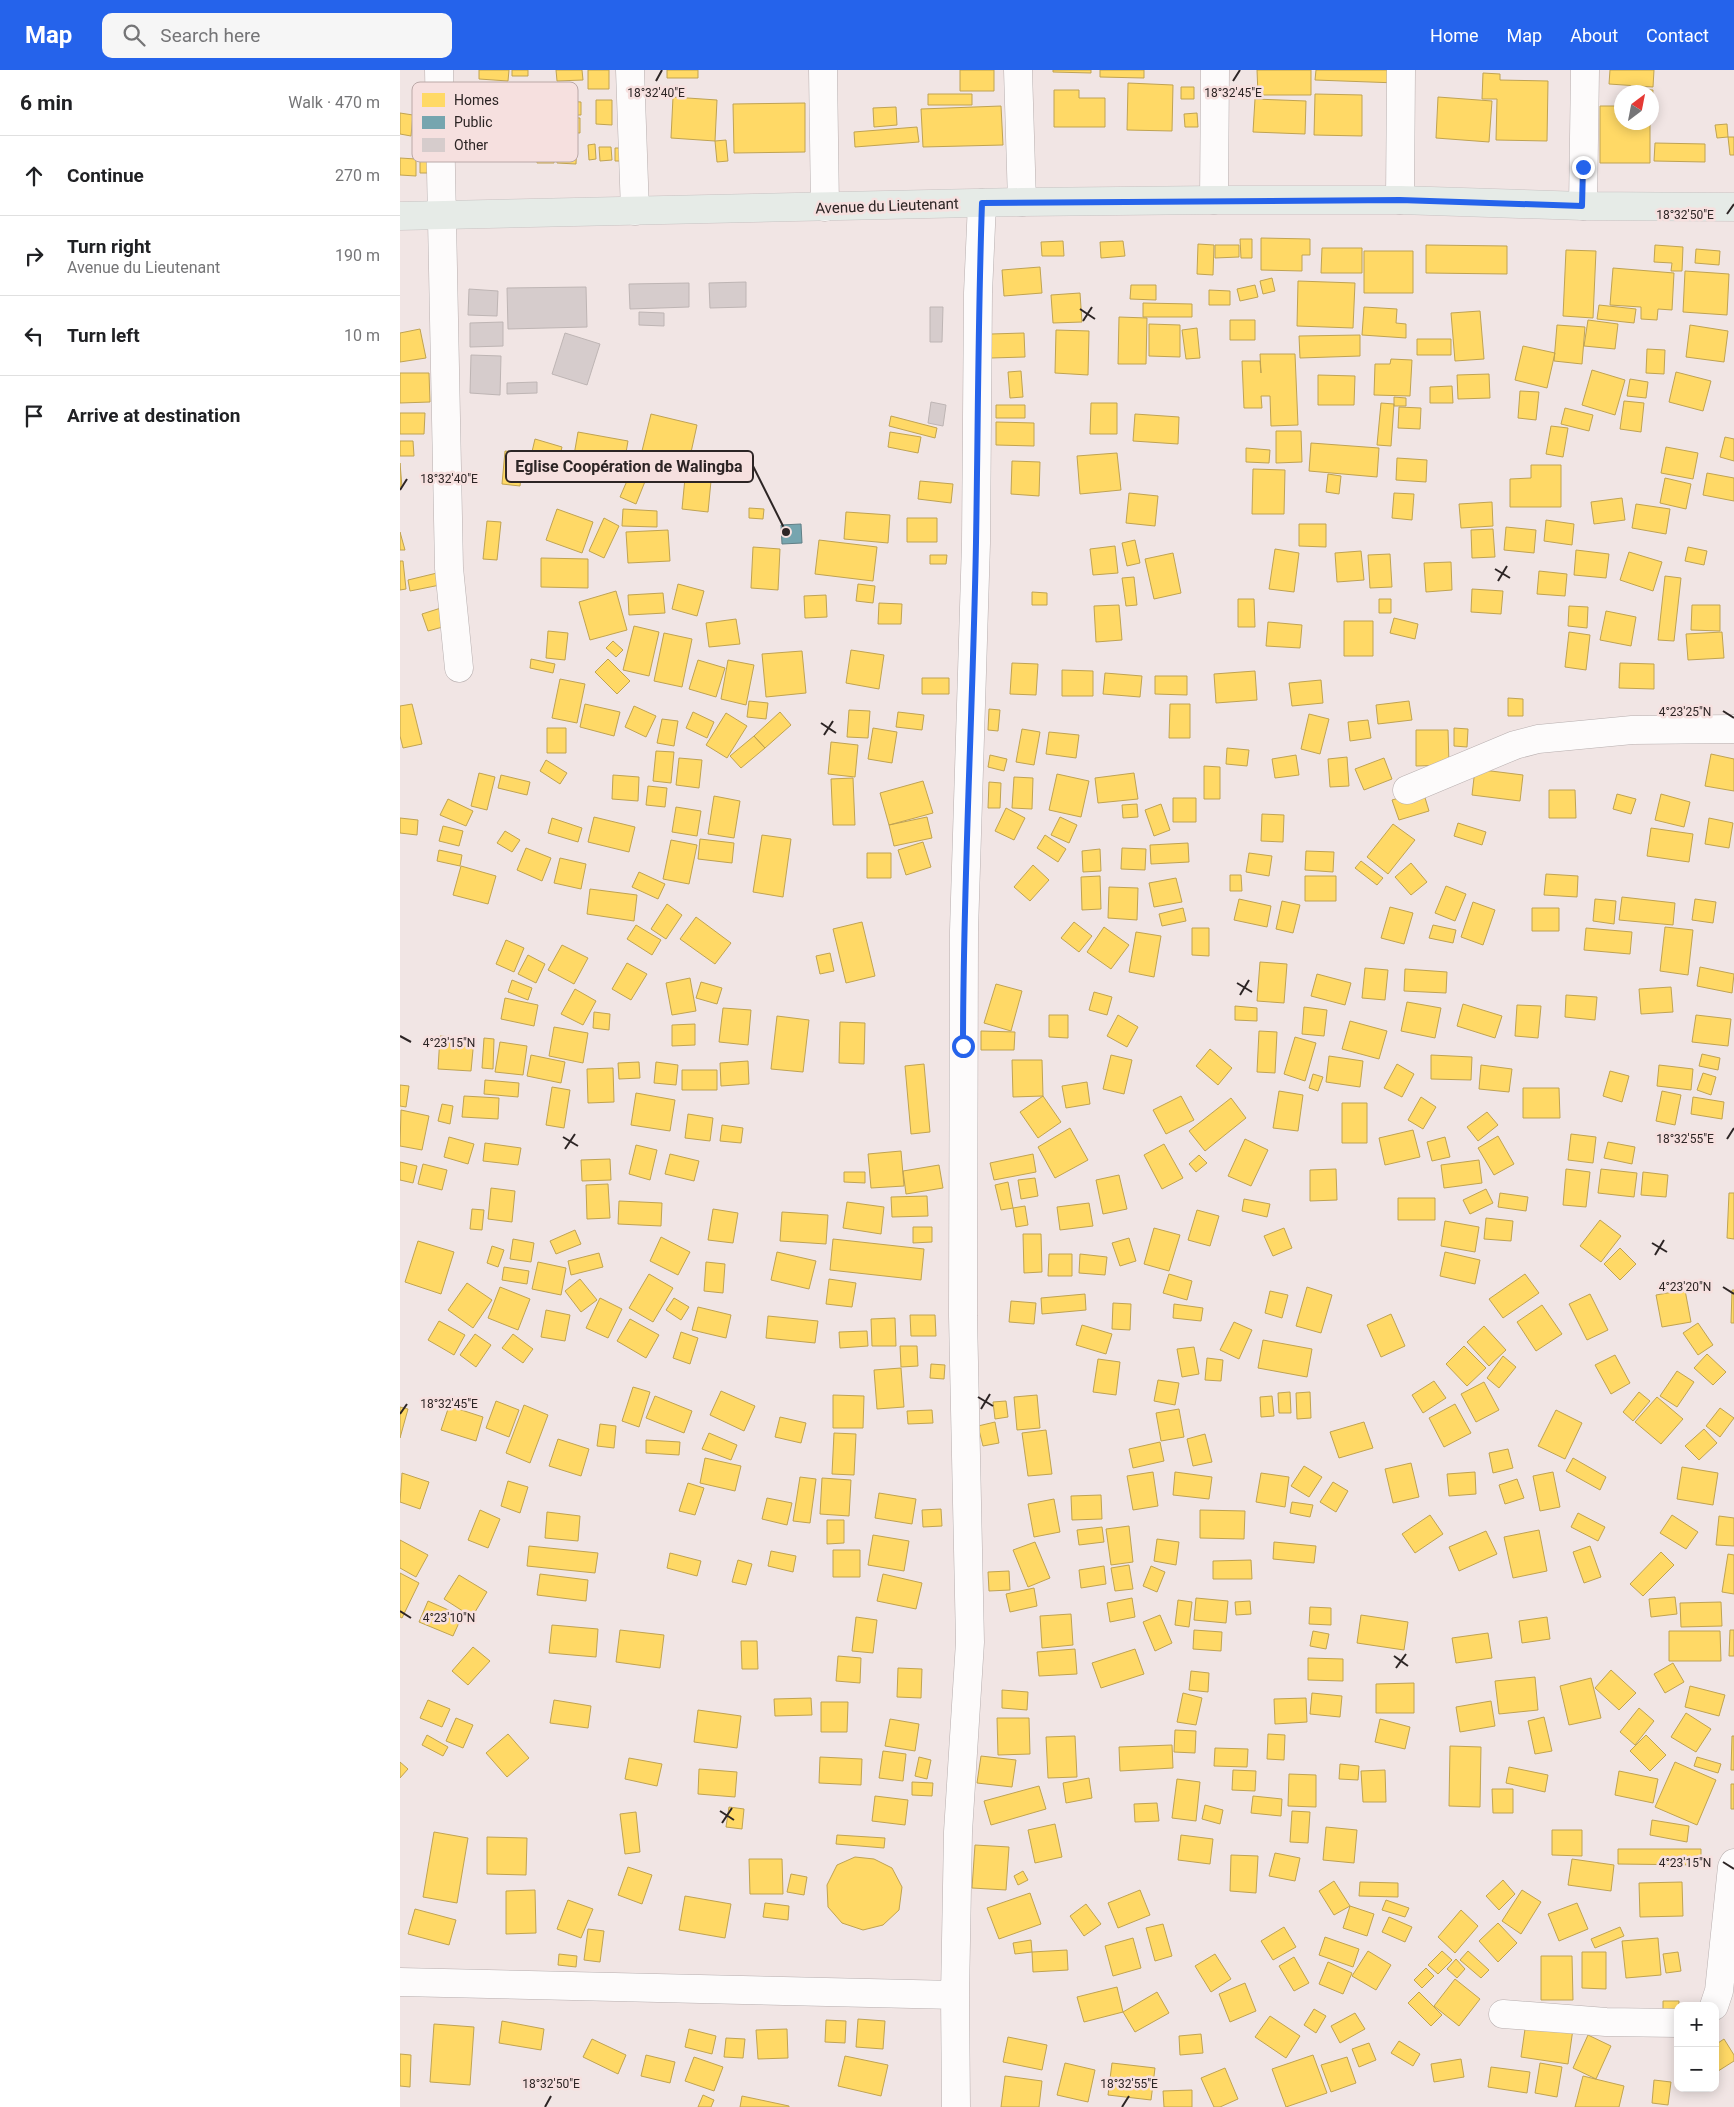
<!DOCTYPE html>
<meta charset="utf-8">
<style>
:root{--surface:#fff;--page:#f6f6f6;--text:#202124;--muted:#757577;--line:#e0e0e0;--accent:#2563eb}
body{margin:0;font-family:Roboto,sans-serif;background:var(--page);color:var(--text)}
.controls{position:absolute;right:15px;bottom:15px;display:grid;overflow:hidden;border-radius:10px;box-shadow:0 2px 12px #0003}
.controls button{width:45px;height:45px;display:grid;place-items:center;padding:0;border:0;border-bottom:1px solid var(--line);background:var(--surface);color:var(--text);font:25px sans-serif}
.compass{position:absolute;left:1214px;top:15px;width:45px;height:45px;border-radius:50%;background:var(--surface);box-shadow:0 2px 12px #0003;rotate:32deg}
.stop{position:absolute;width:15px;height:15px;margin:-11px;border:4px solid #2563eb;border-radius:50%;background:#fff}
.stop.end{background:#2563eb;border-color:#fff;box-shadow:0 1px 5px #0008}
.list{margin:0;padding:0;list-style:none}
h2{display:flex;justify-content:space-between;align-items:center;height:65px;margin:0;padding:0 20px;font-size:21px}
h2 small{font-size:16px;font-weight:400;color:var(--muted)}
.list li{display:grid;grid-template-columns:32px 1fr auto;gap:15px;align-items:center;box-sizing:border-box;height:80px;padding:0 20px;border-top:1px solid var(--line)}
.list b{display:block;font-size:19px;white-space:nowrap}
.list p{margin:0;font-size:16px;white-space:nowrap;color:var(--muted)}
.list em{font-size:16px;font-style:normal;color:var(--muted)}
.icon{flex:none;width:28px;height:28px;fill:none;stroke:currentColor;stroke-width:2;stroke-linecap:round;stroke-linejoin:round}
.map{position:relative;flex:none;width:1334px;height:2037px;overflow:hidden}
header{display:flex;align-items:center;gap:30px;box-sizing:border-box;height:70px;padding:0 25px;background:var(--accent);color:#fff}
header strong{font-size:24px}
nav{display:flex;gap:28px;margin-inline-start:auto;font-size:18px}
.search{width:350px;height:45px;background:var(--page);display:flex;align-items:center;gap:12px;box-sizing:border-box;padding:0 18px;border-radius:10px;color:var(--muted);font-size:19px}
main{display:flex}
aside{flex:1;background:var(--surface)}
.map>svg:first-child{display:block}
.homes{fill:#ffd966;stroke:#c0a352}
.public{fill:#76a5af;stroke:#607f86}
.building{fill:#d6cccc;stroke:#beb5b4}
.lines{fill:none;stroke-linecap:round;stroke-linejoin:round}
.minor-casing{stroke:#b7aeae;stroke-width:29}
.major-casing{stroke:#c8c2c2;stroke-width:29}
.minor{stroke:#fdfbfb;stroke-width:28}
.major{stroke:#e6ebe7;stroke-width:28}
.route{stroke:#2563eb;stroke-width:6}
.ticks{fill:none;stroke:#2d2525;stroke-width:2}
.labels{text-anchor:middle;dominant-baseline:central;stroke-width:5;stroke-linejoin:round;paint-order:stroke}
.street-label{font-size:15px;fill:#2d2525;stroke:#f6e0df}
.key{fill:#f6e0df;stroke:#baa8a7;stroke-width:1}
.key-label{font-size:14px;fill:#2d2525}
.ticks-label{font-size:12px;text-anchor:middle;fill:#2d2525;stroke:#f6e0df;stroke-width:5;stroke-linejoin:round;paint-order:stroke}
.leader{fill:none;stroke:#2d2525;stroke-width:2}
.callout-dot{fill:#2d2525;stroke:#f6e0df;stroke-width:2}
.callout{fill:#f6e0df;stroke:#2d2525;stroke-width:2}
.callout-label{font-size:16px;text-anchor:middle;font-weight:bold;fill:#2d2525}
</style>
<header>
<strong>Map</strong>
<div class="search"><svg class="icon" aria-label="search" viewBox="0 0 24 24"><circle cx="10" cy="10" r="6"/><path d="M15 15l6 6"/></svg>Search here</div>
<nav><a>Home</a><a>Map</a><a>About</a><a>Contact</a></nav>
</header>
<main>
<aside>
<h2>6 min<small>Walk · 470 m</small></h2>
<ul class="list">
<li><svg class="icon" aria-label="ahead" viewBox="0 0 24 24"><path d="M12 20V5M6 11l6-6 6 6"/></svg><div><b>Continue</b></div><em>270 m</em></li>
<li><svg class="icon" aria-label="right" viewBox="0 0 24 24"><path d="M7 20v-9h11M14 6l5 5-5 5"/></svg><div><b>Turn right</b><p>Avenue du Lieutenant</p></div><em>190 m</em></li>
<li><svg class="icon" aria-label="left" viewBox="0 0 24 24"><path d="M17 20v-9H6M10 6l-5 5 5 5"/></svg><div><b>Turn left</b></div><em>10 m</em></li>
<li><svg class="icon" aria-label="arrive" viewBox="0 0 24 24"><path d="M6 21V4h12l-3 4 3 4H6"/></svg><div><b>Arrive at destination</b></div></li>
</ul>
</aside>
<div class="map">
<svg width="1334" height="2037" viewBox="0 0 1334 2037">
<rect width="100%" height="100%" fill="#f1e5e4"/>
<path class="homes" d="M79 0H109L108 11 79 9Z
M112 0H128V6H112Z
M156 0H182L183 10 157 11Z
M188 0H209V19H188Z
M267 0H298V8H267Z
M560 0H594V21H560Z
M653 0H691V3L653 2Z
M700 0H744V8L700 7Z
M857 0H911V25H858Z
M916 0H997V13L915 10Z
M1210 0H1254L1253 17 1209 14Z
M1083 3 1100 4V10L1148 11 1147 71 1096 70 1097 29H1082Z
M728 13 773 15 772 61 727 60Z
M781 17H794V29H781Z
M1238 19 1253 20 1252 33V22H1237Z
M654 20H679V28H705V57H654Z
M528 24H572V35H528Z
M915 24 962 25V66L914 65Z
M273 27 317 30 315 71 271 68Z
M1038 27 1092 31 1089 72 1036 68Z
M855 29 906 31 905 64 853 62Z
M196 30H212V55L196 54Z
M165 31 181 32V45H165Z
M405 33V82L334 83 333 34Z
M601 36 603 75 523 77 521 39Z
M1200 36H1222V52H1250V93H1200Z
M496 37 497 55 474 57 473 38Z
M0 43 13 45 11 66 0 64Z
M797 43 798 57H785L784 44Z
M159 47 180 48V63L158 62Z
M1327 54 1328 67 1317 68 1315 55Z
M517 57 519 72 455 77 454 62Z
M157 66 177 67 176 94 157 93Z
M1328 67H1334V85H1330Z
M137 69H154V93H137Z
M326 70 328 91 317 92 315 71Z
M1255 73 1305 74V92L1254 91Z
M195 74 196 89 189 90 188 75Z
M20 75H32V103H20Z
M199 77H211L212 90 200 91Z
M215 78H224V91H215Z
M0 88 16 89V106L0 105Z
M861 168 910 169V185H902V201L861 200Z
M840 169H852V188H841Z
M663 171 664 186H642L641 172Z
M723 171 725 186 701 188 700 172Z
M798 174 814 175 813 205 797 204Z
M815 175H839V187L815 188Z
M1026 175 1107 176V204L1026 203Z
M1255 175 1283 177 1282 201H1271L1272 193 1254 192Z
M922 178H962V203H921Z
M1296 179 1320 181 1319 195 1295 193Z
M1166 180 1196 181 1193 248 1163 246Z
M964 181H1013V223H964Z
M640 197 642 223 604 226 602 200Z
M1213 198 1274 203 1272 240 1258 239 1257 250 1241 249V237L1210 235Z
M1285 201 1329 204 1327 245 1283 242Z
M872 208 875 221 863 224 860 211Z
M898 211 955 213 953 258 897 256Z
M731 215H756V230L730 229Z
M855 215 858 227 840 231 837 219Z
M809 220 830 221V235H809Z
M680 223 682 252 653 253 651 225Z
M743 233 792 234V247H743Z
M1199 235 1236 239 1234 253 1197 249Z
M964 237 997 239 996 253 1006 254V268L962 265Z
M1080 241 1084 289 1055 291 1051 243Z
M719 247 747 248 746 294H718Z
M830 250H855V270H830Z
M1188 250 1218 254 1215 279 1184 276Z
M749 254 780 255V287L749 286Z
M1157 255 1185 257 1182 294 1154 291Z
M1290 255 1328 261 1324 292 1286 287Z
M797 258 800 288 786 289 782 260Z
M20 259 26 288 0 292V263Z
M656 260 689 261 688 305 655 303Z
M624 263 625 287 591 288V264Z
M960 265V286L900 288 899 266Z
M1017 269H1051V285H1017Z
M1123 276 1155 283 1147 318 1115 310Z
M1247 279 1265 280 1264 304 1246 303Z
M860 284H895L898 355 871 356 870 326H861L862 338H844L842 291H860L861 303Z
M991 289 1012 290 1010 326 974 325 975 294H990Z
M1192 300 1225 310 1215 345 1182 335Z
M621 301 623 327 610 328 608 302Z
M1276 302 1311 311 1303 341 1269 332Z
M0 303H29L30 332 0 333Z
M1089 304 1090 328 1058 329 1057 305Z
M918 305 955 306 954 335H918Z
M1230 309 1248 312 1246 328 1227 326Z
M1052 316 1053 333H1030V317Z
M1120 321 1139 322 1136 350 1118 348Z
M994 327 1006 328V336H994Z
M1224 331 1244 333 1241 362 1220 359Z
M691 333H717V364H690Z
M981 333 994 334 991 376 977 375Z
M596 335H625V348H596Z
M999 337 1021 338 1020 359 998 358Z
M1165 338 1193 345 1189 361 1161 354Z
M0 343H25L24 364H0Z
M251 344 297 355 288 396 241 385Z
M735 344 779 347 778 374 733 371Z
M491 346 537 358 535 368 489 356Z
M596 352 634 353V376L596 375Z
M1151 356 1168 358 1163 387 1146 384Z
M876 361H901L902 392 876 393Z
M178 362 228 371 223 400 173 391Z
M490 362 521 367 518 383 488 377Z
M1325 367 1334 369V391L1320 387Z
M135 369 162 377 158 393 131 386Z
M0 371H13L14 386H0Z
M911 373 979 378 977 407 909 401Z
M1266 377 1298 383 1293 409 1261 403Z
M846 378 870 380 869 393 846 392Z
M105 381 124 383 120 416 102 414Z
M717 383 721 420 680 424 677 386Z
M997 388 1027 390 1026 412 996 410Z
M612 391 640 392 639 426 611 424Z
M0 393 2 417H0Z
M1131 395H1161V437H1110V409L1131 408Z
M233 397 248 404 236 434 220 427Z
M853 399 885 400 884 444H852Z
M1307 403 1334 408V431L1303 425Z
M928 404 941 406 939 424 926 422Z
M285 408 311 411 308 442 282 439Z
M1265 408 1291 414 1286 439 1260 433Z
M520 411 553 414 551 433 518 429Z
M729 423 758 426 755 456 726 453Z
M994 423 1014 424 1012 450 992 448Z
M1222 428 1225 450 1194 454 1191 432Z
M1092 432 1093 456 1061 458 1059 434Z
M1236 434 1270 439 1266 464 1232 458Z
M349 438 364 439 363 449 349 448Z
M157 439 193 452 182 483 146 470Z
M223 439 257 441V457L222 456Z
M446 442 490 445 488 473 444 469Z
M204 448 219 456 204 488 189 481Z
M507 448H537V472H507Z
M1146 450 1174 454 1172 475 1144 471Z
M87 451 101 452 97 490 83 489Z
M899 454H926V477L899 476Z
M1106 457 1136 460 1134 483 1104 480Z
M1093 459 1095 487 1072 488 1071 460Z
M268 460 270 491 228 493 226 462Z
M0 462 5 480H0Z
M419 470 477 477 473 511 415 504Z
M735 470 740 493 727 496 722 473Z
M715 476 718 503 693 505 690 479Z
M353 477 380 479 378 520 351 518Z
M1288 477 1307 481 1304 495 1285 491Z
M875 479 899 483 894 522 869 519Z
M1176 480 1209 484 1206 508 1174 505Z
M961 481 964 510 937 512 935 483Z
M1229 482 1262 492 1253 521 1220 510Z
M773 483 781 523 754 529 745 489Z
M990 484 992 517 970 518 968 485Z
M530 485H547L546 494H530Z
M141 488 188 489V518L141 517Z
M0 491H3L6 519 0 520Z
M1051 492 1052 520 1026 522 1024 493Z
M1139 501 1167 504 1165 526 1137 524Z
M37 503 40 515 10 521 8 510Z
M1265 506 1281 508 1274 571 1258 570Z
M734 507 737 535 726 536 722 508Z
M278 514 304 521 297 546 272 539Z
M458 514 475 516 473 533 456 531Z
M1072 519 1103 521 1101 544 1071 542Z
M216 521 227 560 190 570 179 532Z
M632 522 647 523V535H632Z
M263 523 265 543 229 545 228 525Z
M426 525 427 547 405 548 404 526Z
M838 529H854L855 557H838Z
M979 529H991V543H979Z
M479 533 502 534 501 554H478Z
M719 535 722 570 696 572 694 536Z
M1292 535H1320V561L1291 560Z
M1169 536 1188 537 1187 558 1168 556Z
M44 537 50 555 28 561 22 544Z
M1206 541 1236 547 1231 576 1200 570Z
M994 548 1018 554 1015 569 990 563Z
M336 549 340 574 309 577 306 553Z
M944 551H973V586H944Z
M868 552 902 555 900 578 866 576Z
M234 556 259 562 249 606 223 600Z
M148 561 168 563 165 590 146 588Z
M1169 562 1190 565 1186 600 1165 597Z
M1322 562 1324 588 1288 590 1286 564Z
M264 563 292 569 282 617 254 611Z
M213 571 223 580 216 587 206 578Z
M451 580 484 585 479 619 446 613Z
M402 581 406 623 366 627 362 584Z
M131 589 155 594 153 603 130 598Z
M208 589 230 611 217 624 195 602Z
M298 590 325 598 316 627 289 619Z
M328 590 354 595 346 635 321 629Z
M612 593 638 594 636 625 610 624Z
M1220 593 1254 594V619L1219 618Z
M662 600 693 601V626H662Z
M855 601 857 630 816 633 814 604Z
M705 603 742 606 740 627 703 624Z
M755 606H787V625L755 624Z
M522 608H549V624H522Z
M160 609 185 614 177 653 152 648Z
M921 610 923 633 892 636 889 613Z
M1108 628 1123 629V646H1108Z
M349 631 368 633 366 649 347 647Z
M1009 631 1012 650 978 654 976 635Z
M12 634 22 674 3 678 0 666V636Z
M185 634 220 642 214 666 180 657Z
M770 634H790V668H769Z
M234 636 256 646 246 667 225 657Z
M589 639 600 640 598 661 588 660Z
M449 640 470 641 468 668 447 667Z
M293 642 314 652 307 668 286 658Z
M380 642 391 655 365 678 354 666Z
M498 642 524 645 522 660 496 657Z
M326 643 347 656 327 688 306 675Z
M909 644 929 649 920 684 901 679Z
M262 649 278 651 274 676 257 673Z
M968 650 971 668 950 671 948 652Z
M147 658H166V683H147Z
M473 658 497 662 492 693 468 689Z
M1054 658 1068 659 1067 677 1054 676Z
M622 659 640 662 634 695 616 692Z
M1016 660H1048L1049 695 1016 696Z
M649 662 679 665 676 688 646 684Z
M354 666 365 678 341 698 330 686Z
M431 672 458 675 455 707 428 704Z
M827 678 849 680 847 696 826 694Z
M256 681 274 682 271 713 253 711Z
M1311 684 1334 689V721L1305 716Z
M590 685 607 689 604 701 588 697Z
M896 685 899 705 875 708 872 689Z
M947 687 949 716 930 717 928 689Z
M279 688 302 690 299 718 276 715Z
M984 688 992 709 964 720 955 699Z
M146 690 167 703 160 714 140 701Z
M804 696 820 697V729H804Z
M1075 699 1123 705 1120 731 1072 725Z
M79 703 95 707 87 740 71 736Z
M734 703 738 729 698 733 695 708Z
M657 704 689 711 681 747 649 740Z
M101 705 130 712 127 725 98 718Z
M213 705 239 707 238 731 212 729Z
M614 707 633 708 632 739 612 738Z
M453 708 455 755H433L431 709Z
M523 711 533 743 489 755 480 723Z
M589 712 601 713 600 738H588Z
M248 716 267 718 265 737 246 735Z
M1149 720H1175L1176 748H1149Z
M1023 721 1029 741 999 750 992 730Z
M1217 724 1236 729 1231 744 1213 739Z
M1261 724 1290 732 1284 757 1255 750Z
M314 726 340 731 334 768 308 764Z
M773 728H796V752H773Z
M48 729 73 741 66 756 40 745Z
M737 734 738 747 723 748 722 735Z
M761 734 770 760 754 766 745 740Z
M276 737 301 741 297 766 272 762Z
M606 738 625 748 614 770 595 761Z
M862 744 884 745 883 772 861 771Z
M194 747 235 757 229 782 188 772Z
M527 747 532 768 494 776 489 755Z
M660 747 677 755 669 773 651 765Z
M0 748 18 750 17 765 0 763Z
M152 748 182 758 178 772 148 763Z
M1309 748 1333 753 1329 778 1305 774Z
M1058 753 1086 762 1082 775 1054 766Z
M993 754 1015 770 988 804 967 787Z
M43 756 63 761 59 776 39 771Z
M1251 758 1293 764 1289 792 1247 786Z
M105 761 120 770 112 782 97 773Z
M362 765 391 769 383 827 353 822Z
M645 765 666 779 658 792 637 778Z
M300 769 334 773 332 793 298 789Z
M271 770 297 775 289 814 263 809Z
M523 772 531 797 506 805 498 780Z
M788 773 789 792 751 794 750 775Z
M126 778 151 788 142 811 117 800Z
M722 778 746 779 745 800 721 799Z
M700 779 701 801 683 802 682 781Z
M39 780 62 785 60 796 37 791Z
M906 781 934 782 933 802 905 800Z
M467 783H491V808H467Z
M849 783 872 786 869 806 846 802Z
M160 788 186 794 181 819 154 813Z
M961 791 983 808 977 815 955 798Z
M1011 793 1027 812 1011 825 995 807Z
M633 795 649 810 630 831 614 817Z
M61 796 96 806 88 834 53 825Z
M239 802 265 814 258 829 232 817Z
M1146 804 1178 806 1177 827 1144 825Z
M830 805H841L842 821H830Z
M700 806 701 839 682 840 681 807Z
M905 806H936V831H905Z
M776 808 782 832 754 837 749 813Z
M1046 816 1066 824 1055 851 1035 843Z
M709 817 738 818 737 850 708 848Z
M190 819 237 825 234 851 187 844Z
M1222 827 1275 833 1273 855 1219 850Z
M839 829 871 836 867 857 834 850Z
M1195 829 1216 831 1214 854 1193 851Z
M1295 829 1316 832 1313 853 1292 850Z
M882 831 900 835 893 863 876 859Z
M1073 832 1095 840 1083 875 1061 867Z
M267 834 282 845 266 869 251 859Z
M990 837 1013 843 1004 874 981 868Z
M783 838 786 851 762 856 759 844Z
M1132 838H1159V861H1132Z
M296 847 331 873 315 894 280 869Z
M462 852 475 906 446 913 433 859Z
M674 852 692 866 679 882 661 868Z
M236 855 261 870 252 885 227 869Z
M1033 855 1056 860 1053 873 1029 868Z
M704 857 729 875 711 899 687 882Z
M1265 857 1293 860 1288 905 1260 901Z
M792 858H809V886L792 885Z
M1186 858 1232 862 1230 884 1184 880Z
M736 862 761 866 754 907 729 902Z
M106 870 124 878 114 902 96 894Z
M162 875 188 888 174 914 148 900Z
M430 883 434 901 420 904 416 886Z
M128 885 145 894 136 913 118 904Z
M860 892 887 894 884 933 857 931Z
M227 893 247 904 231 930 212 919Z
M1300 897 1334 904 1332 923 1297 916Z
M965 898 988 900 985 930 962 928Z
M1005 899 1047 902 1046 923 1004 921Z
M917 904 951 913 945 935 911 926Z
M290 908 296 941 272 945 266 913Z
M112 910 132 918 128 930 108 922Z
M301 912 322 918 317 934 296 928Z
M596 914 622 921 611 961 584 953Z
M1271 917 1273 942 1241 944 1239 919Z
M175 919 196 931 183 955 161 944Z
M694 922 712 927 707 945 689 940Z
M1166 925 1197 927 1195 950 1165 947Z
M105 928 138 935 134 956 101 949Z
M1007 932 1041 938 1035 968 1001 961Z
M1063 934 1102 946 1095 968 1057 956Z
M1117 935 1141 936 1138 968 1115 966Z
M835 936 857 938V951L835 950Z
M904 937 927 940 924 966 902 964Z
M323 938 351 940 348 975 319 972Z
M194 942 210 944 209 960 193 958Z
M649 945H668V968L649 967Z
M718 945 738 957 727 977 707 966Z
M1296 945 1331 949 1328 976 1292 972Z
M377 946 409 950 403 1002 371 999Z
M950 951 987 961 979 989 942 979Z
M440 952 465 953 464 994 439 993Z
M295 954V975L272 976V955Z
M154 957 188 963 183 993 149 986Z
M581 961 615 962 614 980H581Z
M859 961 877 962 875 1003 857 1002Z
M40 966 74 969 71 1001 38 999Z
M895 967 916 973 905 1011 884 1004Z
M84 968 94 969 93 999 82 998Z
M100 972 127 976 123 1005 95 1002Z
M810 979 832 998 818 1015 796 996Z
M1302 984 1320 988 1318 1000 1299 996Z
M131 985 165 992 161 1013 127 1006Z
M711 985 732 990 724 1024 703 1019Z
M1031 985 1072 987 1071 1010 1031 1009Z
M929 986 963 991 960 1017 926 1012Z
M612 990H642L643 1026 613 1027Z
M348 991 349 1014 321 1016 320 993Z
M239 992 240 1008 219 1009 218 993Z
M256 992 278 995 276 1015 254 1013Z
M524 994 530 1062 511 1064 505 996Z
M997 994 1014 1004 1002 1027 984 1018Z
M1081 995 1112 999 1109 1022 1079 1019Z
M1259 995 1293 999 1291 1020 1257 1016Z
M213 998 214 1032 188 1033 187 999Z
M282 1000H317V1020H282Z
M1210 1001 1229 1006 1222 1032 1203 1026Z
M1303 1003 1316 1007 1311 1025 1297 1020Z
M913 1004 923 1007 918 1021 909 1018Z
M85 1010 119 1013 118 1027 84 1024Z
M687 1012 690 1034 666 1038 662 1016Z
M0 1015 9 1016 6 1037 0 1036Z
M152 1017 170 1020 164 1058 146 1055Z
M1123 1018H1159L1160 1048H1123Z
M879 1021 903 1025 898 1061 873 1058Z
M1262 1021 1281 1025 1275 1055 1256 1051Z
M236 1023 275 1030 270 1061 231 1055Z
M64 1026 99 1028 98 1049 62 1047Z
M643 1026 661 1052 638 1068 620 1042Z
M781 1026 794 1050 766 1064 753 1040Z
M1021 1027 1036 1037 1023 1059 1008 1050Z
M1293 1027 1324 1032 1322 1049 1291 1044Z
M831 1028 846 1048 805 1081 789 1061Z
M942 1033H967V1073H942Z
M42 1034 53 1036 50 1054 38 1051Z
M1 1040 29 1046 22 1080 0 1076Z
M1087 1042 1098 1055 1078 1071 1067 1057Z
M288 1044 313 1048 310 1071 285 1068Z
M322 1055 343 1058 341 1073 320 1071Z
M670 1058 688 1090 655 1108 638 1077Z
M1013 1060 1020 1087 985 1095 979 1068Z
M1171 1064 1196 1067 1193 1093 1168 1090Z
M1098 1066 1114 1094 1094 1105 1078 1078Z
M49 1067 74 1074 68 1094 44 1087Z
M1045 1067 1050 1087 1032 1091 1027 1072Z
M845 1069 868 1080 851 1116 828 1106Z
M1208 1072 1235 1077 1232 1094 1204 1088Z
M85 1073 121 1078 118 1095 83 1091Z
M764 1074 783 1108 762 1119 744 1085Z
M236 1075 257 1080 250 1110 229 1104Z
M501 1081 504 1116 471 1118 468 1084Z
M270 1084 299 1091 294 1111 265 1104Z
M633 1084 636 1102 594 1110 590 1093Z
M799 1085 807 1093 796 1102 789 1094Z
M210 1089 211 1110 182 1111 181 1090Z
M1079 1090 1082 1113 1044 1118 1041 1095Z
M0 1092 17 1096 13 1113 0 1110Z
M23 1094 47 1100 42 1120 18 1114Z
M539 1095 543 1118 506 1124 503 1101Z
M936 1099 937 1130 910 1131V1100Z
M1166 1099 1190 1102 1186 1137 1163 1135Z
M1201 1099 1237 1103 1234 1127 1198 1123Z
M444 1102H465V1113L444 1112Z
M1243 1102 1268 1105 1266 1127 1241 1125Z
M719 1105 727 1139 703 1144 696 1110Z
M635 1108 638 1126 621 1129 618 1110Z
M608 1112 613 1138 601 1140 595 1115Z
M208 1114 210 1148 187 1149 186 1115Z
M91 1118 115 1121 112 1152 88 1149Z
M1086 1119 1093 1133 1070 1144 1063 1130Z
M1100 1123 1128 1127 1126 1141 1098 1137Z
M1329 1123H1334V1169L1327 1168Z
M527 1126 528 1146 492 1147 491 1127Z
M998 1128H1035V1150H998Z
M844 1129 870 1134 867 1147 842 1141Z
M219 1131 262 1133 261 1156 218 1154Z
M447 1132 484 1137 481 1164 443 1158Z
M689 1133 693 1156 660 1160 657 1137Z
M625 1136 628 1155 616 1157 613 1138Z
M72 1139 84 1140 82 1160 70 1159Z
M313 1139 338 1143 333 1173 308 1170Z
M797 1140 819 1146 810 1176 788 1170Z
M382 1142 428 1145 426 1174 380 1171Z
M1086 1148 1113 1151 1111 1171 1084 1169Z
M1200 1150 1221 1166 1201 1192 1180 1176Z
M1045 1151 1079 1157 1075 1182 1041 1176Z
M513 1157H532V1172L513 1173Z
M754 1158 780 1165 769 1201 744 1194Z
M884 1158 892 1178 873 1186 864 1166Z
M175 1160 181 1174 156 1184 150 1171Z
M623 1164H641L642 1202 624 1203Z
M261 1167 290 1182 278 1205 250 1191Z
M729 1168 736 1191 720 1196 712 1173Z
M113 1169 134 1173 131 1192 110 1189Z
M433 1169 524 1179 521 1210 430 1200Z
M18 1171 54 1182 41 1224 5 1212Z
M92 1176 104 1180 98 1197 87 1193Z
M1220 1178 1236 1194 1220 1210 1204 1194Z
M377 1182 416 1191 409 1219 371 1210Z
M1045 1182 1080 1190 1075 1214 1040 1206Z
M199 1183 203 1197 171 1205 168 1191Z
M649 1184H672V1206H648Z
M680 1184 707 1187 705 1205 679 1203Z
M138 1192 166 1198 161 1225 132 1219Z
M306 1192 325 1194 323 1223 304 1221Z
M104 1197 129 1201 127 1214 102 1210Z
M249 1204 273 1218 253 1252 229 1238Z
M769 1204 792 1211 787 1230 763 1223Z
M1125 1204 1139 1223 1103 1248 1089 1229Z
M180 1209 197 1230 181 1242 165 1221Z
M429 1209 456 1213 452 1237 426 1234Z
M67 1213 92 1230 73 1258 48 1240Z
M100 1217 130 1229 118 1260 88 1248Z
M907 1217 932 1225 921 1263 896 1256Z
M1285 1220 1291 1252 1262 1257 1256 1225Z
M1332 1220H1334V1253H1331Z
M870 1221 888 1225 882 1248 865 1243Z
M685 1224 686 1240 642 1244 641 1228Z
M1190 1224 1208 1260 1187 1270 1169 1234Z
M200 1228 222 1239 208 1268 186 1258Z
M274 1228 289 1237 281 1250 266 1240Z
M611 1231 636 1233 634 1254 609 1252Z
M713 1233 731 1234 730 1260 712 1259Z
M774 1234 803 1238 801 1251 773 1248Z
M1142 1235 1162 1264 1136 1281 1117 1252Z
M298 1237 331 1245 326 1268 292 1260Z
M146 1240 170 1245 165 1271 141 1267Z
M991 1244 1005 1276 981 1287 967 1255Z
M510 1245H535L536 1266H511Z
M368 1246 418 1251 415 1273 366 1268Z
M495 1248 496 1276H472L471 1249Z
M230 1249 259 1265 246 1288 217 1271Z
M39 1251 65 1265 54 1285 28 1270Z
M834 1252 852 1260 839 1289 820 1280Z
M1298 1253 1313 1275 1298 1285 1283 1263Z
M682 1255 712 1264 706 1284 676 1275Z
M1084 1256 1106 1280 1089 1296 1067 1272Z
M467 1261 468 1276 440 1278 439 1262Z
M281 1262 298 1268 290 1294 273 1288Z
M75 1264 91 1275 76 1297 60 1285Z
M113 1264 133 1279 123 1293 102 1278Z
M863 1270 912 1279 907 1307 858 1298Z
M500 1276H517L518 1296 501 1297Z
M1064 1276 1086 1298 1067 1316 1046 1294Z
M794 1277 799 1304 782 1307 777 1279Z
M1307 1284 1326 1302 1313 1315 1294 1298Z
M1215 1285 1230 1313 1211 1324 1195 1295Z
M1103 1286 1116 1297 1099 1318 1087 1308Z
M807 1288 823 1290 821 1311 805 1310Z
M698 1289 720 1292 716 1325 693 1322Z
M531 1294 545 1295 544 1309 530 1308Z
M501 1298 504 1337 477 1339 474 1300Z
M1277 1301 1294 1312 1277 1337 1260 1326Z
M758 1310 779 1313 775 1335 754 1331Z
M1034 1311 1046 1328 1023 1343 1012 1325Z
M1084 1312 1099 1340 1076 1352 1061 1324Z
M233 1317 250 1322 239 1357 222 1351Z
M321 1321 355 1336 344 1361 310 1345Z
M890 1322 891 1343H879L878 1323Z
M910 1322 911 1348 897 1349 896 1323Z
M1239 1322 1250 1331 1233 1351 1223 1342Z
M433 1325 464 1326 463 1358H433Z
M637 1325 640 1358 617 1360 614 1327Z
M255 1326 292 1341 284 1363 246 1348Z
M872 1326 874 1346 861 1347 860 1327Z
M1257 1327 1283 1349 1261 1374 1235 1352Z
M96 1331 119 1340 109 1367 86 1358Z
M606 1331 608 1347 595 1349 593 1332Z
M1055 1334 1071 1363 1044 1377 1029 1348Z
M124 1335 148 1345 130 1393 106 1383Z
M49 1336 83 1347 76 1371 41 1360Z
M0 1337 8 1339 0 1368Z
M1320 1338 1334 1348 1320 1367 1306 1356Z
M779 1339 784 1367 761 1371 756 1343Z
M532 1340 533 1353 508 1354 507 1341Z
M1156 1340 1182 1353 1165 1389 1138 1376Z
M380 1347 406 1353 401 1373 375 1367Z
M595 1352 599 1373 583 1376 578 1356Z
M964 1352 973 1378 939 1388 930 1362Z
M200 1354 216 1356 214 1378 197 1376Z
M1304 1359 1317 1373 1299 1390 1285 1376Z
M646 1360 652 1404 628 1406 622 1363Z
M309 1363 337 1375 331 1390 302 1379Z
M434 1363 456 1364 454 1405 432 1404Z
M805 1364 812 1392 793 1396 787 1369Z
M158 1369 189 1379 181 1406 149 1396Z
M246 1370 280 1372 279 1385 246 1383Z
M760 1372 764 1391 733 1398 729 1379Z
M1108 1379 1113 1398 1093 1403 1089 1383Z
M305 1388 341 1396 335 1421 300 1413Z
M1173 1388 1206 1407 1200 1420 1166 1401Z
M1011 1393 1019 1427 993 1433 985 1399Z
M904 1396 922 1407 909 1427 891 1416Z
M1282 1397 1318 1403 1313 1435 1277 1429Z
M753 1402 758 1436 733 1440 727 1406Z
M775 1402 812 1407 809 1429 773 1425Z
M1075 1402 1076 1424 1049 1426 1047 1404Z
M1153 1402 1160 1437 1140 1441 1133 1406Z
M2 1403 29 1412 20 1439 0 1432Z
M861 1403 889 1407 885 1437 856 1432Z
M400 1407 416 1409 410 1453 393 1451Z
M422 1408 451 1410 449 1446 420 1444Z
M1117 1409 1124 1428 1105 1434 1099 1415Z
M108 1411 128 1417 120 1443 101 1436Z
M933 1412 948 1421 936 1442 920 1432Z
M288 1413 304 1418 295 1445 279 1441Z
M479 1423 516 1429 512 1454 475 1448Z
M701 1425 702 1449 672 1450 671 1426Z
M367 1428 392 1433 387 1455 362 1449Z
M654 1429 660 1462 634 1467 628 1434Z
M892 1432 913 1435 910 1447 890 1443Z
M541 1439 542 1456 523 1457 522 1440Z
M80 1440 100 1449 88 1478 68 1470Z
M800 1440 845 1441 844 1469 800 1468Z
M147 1442 180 1446 178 1471 145 1468Z
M1178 1443 1205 1457 1198 1471 1171 1457Z
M1030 1445 1043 1464 1015 1483 1002 1464Z
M1272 1445 1298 1462 1286 1479 1260 1463Z
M1319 1446 1334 1448V1476L1316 1475Z
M427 1450H444V1473L427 1474Z
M729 1456 733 1492 711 1495 706 1459Z
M702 1457 704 1472 679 1475 677 1460Z
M1139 1460 1147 1501 1113 1508 1104 1467Z
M1086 1461 1097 1484 1059 1501 1049 1477Z
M473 1465 509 1471 504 1501 468 1495Z
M757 1469 779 1472 776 1495 754 1491Z
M0 1470 28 1485 16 1507 0 1498Z
M635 1472 650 1508 628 1517 613 1480Z
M874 1472 916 1476 914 1493 873 1489Z
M129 1476 198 1483 195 1503 127 1496Z
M1190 1476 1201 1507 1184 1513 1173 1482Z
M433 1480H460V1507H433Z
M371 1481 396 1486 393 1502 368 1496Z
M1261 1482 1274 1495 1243 1526 1230 1514Z
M270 1483 301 1491 297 1506 267 1498Z
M1328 1484 1334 1485V1524L1322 1522Z
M338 1490 352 1494 346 1515 332 1512Z
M851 1490 852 1509H813V1491Z
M729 1495 733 1519 715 1521 711 1498Z
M704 1496 706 1514 681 1518 679 1500Z
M751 1496 765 1502 757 1522 743 1516Z
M609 1501 610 1520 589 1521 588 1502Z
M0 1503 19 1513 2 1548 0 1547Z
M140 1504 188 1510 186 1531 137 1525Z
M483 1504 522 1513 516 1539 477 1531Z
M59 1505 87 1522 72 1547 44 1529Z
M634 1518 637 1536 610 1542 606 1524Z
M1275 1527 1277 1544 1251 1547 1249 1529Z
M732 1528 735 1547 710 1552 707 1533Z
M796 1528 828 1531 826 1553 794 1550Z
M778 1530 792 1532 789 1557 775 1555Z
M28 1531 62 1546 53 1566 19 1552Z
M850 1531 851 1544 836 1545 835 1532Z
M1321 1532 1322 1556 1281 1557 1280 1533Z
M910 1537 931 1538V1555L909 1554Z
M671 1544 673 1575 642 1578 640 1546Z
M760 1545 772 1573 755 1581 743 1552Z
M961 1545 1008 1552 1004 1580 957 1573Z
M456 1547 477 1550 473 1583 452 1581Z
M1147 1547 1150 1569 1122 1573 1119 1551Z
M152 1555 198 1559 196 1587 149 1583Z
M220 1560 264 1565 260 1598 216 1592Z
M794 1560 822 1562 821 1581 793 1579Z
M1330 1560H1334V1586H1329Z
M913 1561 929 1564 926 1579 910 1576Z
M1269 1561H1320L1321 1591H1269Z
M1088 1563 1092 1588 1056 1593 1052 1568Z
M341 1571H357L358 1599H342Z
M73 1577 90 1591 68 1615 52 1601Z
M675 1579 677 1604 639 1606 637 1582Z
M735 1579 744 1604 701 1618 692 1593Z
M438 1586 461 1588 460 1613 436 1611Z
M908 1588 943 1589V1611L908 1610Z
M1273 1593 1284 1612 1265 1623 1254 1604Z
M498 1598 522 1599 521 1628 497 1627Z
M1211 1600 1236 1623 1219 1640 1195 1618Z
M791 1601 809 1603 808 1622 789 1620Z
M1135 1607 1138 1640 1099 1644 1095 1611Z
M1191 1608 1201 1648 1169 1655 1160 1616Z
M1014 1613V1643H976V1614Z
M1290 1616 1325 1625 1319 1646 1285 1637Z
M602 1620 628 1622 627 1640 602 1638Z
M783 1623 802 1628 796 1655 777 1652Z
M912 1623 942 1626 940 1647 910 1644Z
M411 1628 412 1645 375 1646 374 1629Z
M906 1628 907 1652 875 1654 874 1629Z
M28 1630 50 1639 42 1657 20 1648Z
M154 1630 191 1636 188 1658 150 1653Z
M1091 1631 1095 1656 1060 1662 1056 1637Z
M421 1632H448L447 1662H421Z
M1239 1638 1254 1651 1235 1675 1220 1662Z
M298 1640 341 1646 337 1678 294 1672Z
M1286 1643 1311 1659 1296 1682 1271 1667Z
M1144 1647 1152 1681 1135 1684 1128 1651Z
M56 1648 73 1655 63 1678 46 1671Z
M597 1648H629L630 1684 598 1685Z
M490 1649 519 1654 515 1681 485 1676Z
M980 1649 1010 1657 1005 1679 975 1672Z
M775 1660 796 1661 795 1683 774 1682Z
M108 1664 129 1688 107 1707 86 1683Z
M868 1664 885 1665 884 1690 867 1689Z
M27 1665 48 1677 43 1686 22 1675Z
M1246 1665 1266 1685 1250 1701 1230 1681Z
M675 1666 677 1707 648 1708 646 1667Z
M1332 1666H1334V1700H1331Z
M772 1675 773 1698 720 1701 719 1677Z
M1050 1676 1081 1677 1080 1737 1049 1736Z
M815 1678 848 1679 847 1697 814 1696Z
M483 1681 506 1684 503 1711 479 1708Z
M581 1686 616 1690 612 1717 577 1713Z
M420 1687 462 1689 461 1715 419 1713Z
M519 1687 531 1690 527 1709 515 1706Z
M1297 1687 1321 1694 1318 1703 1294 1696Z
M229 1688 262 1694 257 1716 225 1709Z
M0 1692 8 1699 0 1708Z
M1275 1692 1316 1710 1297 1755 1255 1737Z
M940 1694 959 1696 958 1710 939 1709Z
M1109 1697 1148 1705 1145 1722 1106 1713Z
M299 1699 337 1702 335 1727 298 1724Z
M833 1700 856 1701 855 1721 832 1720Z
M985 1700 986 1732H963L961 1701Z
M1219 1701 1258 1709 1253 1733 1215 1725Z
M889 1704 916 1705V1737L888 1736Z
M689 1708 692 1728 666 1733 663 1713Z
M777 1709 800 1712 796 1751 772 1748Z
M512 1712 533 1713 532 1726 512 1725Z
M1331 1714H1334V1739H1331Z
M639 1716 646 1739 591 1755 584 1731Z
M1092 1719H1113V1743H1093Z
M475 1726 508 1730 505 1755 472 1751Z
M853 1726 882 1729 881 1746 851 1743Z
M757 1733 759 1751 735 1752 734 1734Z
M805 1735 823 1740 820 1754 802 1749Z
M329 1737 344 1739 342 1759 326 1757Z
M892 1741 910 1742 908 1773 890 1772Z
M236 1742 240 1782 225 1784 220 1744Z
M1252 1750 1289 1756 1287 1772 1250 1765Z
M655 1754 662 1787 635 1793 628 1760Z
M926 1757 957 1760 954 1793 923 1790Z
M1152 1760H1182V1786L1152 1785Z
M34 1762 68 1768 57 1833 23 1827Z
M437 1765 485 1768 484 1778 436 1774Z
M781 1765 813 1769 810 1794 778 1790Z
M87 1767 127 1768 126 1805 87 1804Z
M575 1775 609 1777 606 1820 572 1818Z
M1218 1779H1301V1795L1218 1794Z
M875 1783 900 1788 895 1811 869 1806Z
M831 1785 858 1786 856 1823 830 1821Z
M455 1787 474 1789 492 1798 502 1817 499 1840 483 1855 463 1860 442 1853 428 1837 427 1815 437 1795Z
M349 1789H382L383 1824H350Z
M1172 1789 1214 1795 1211 1821 1168 1815Z
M228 1797 252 1805 242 1834 218 1825Z
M623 1801 628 1810 618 1815 614 1806Z
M391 1804 407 1807 404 1825 387 1822Z
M1103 1810 1115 1824 1099 1840 1086 1826Z
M934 1811 950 1836 934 1845 919 1821Z
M960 1812 998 1813V1827L959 1826Z
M1282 1812 1283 1846 1240 1847 1239 1813Z
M135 1820 136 1863 106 1864V1821Z
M740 1820 750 1845 718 1858 708 1833Z
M1122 1820 1141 1832 1121 1864 1102 1851Z
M630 1823 641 1854 599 1869 587 1838Z
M285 1826 331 1834 325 1868 279 1860Z
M168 1830 193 1839 181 1868 157 1859Z
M986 1830 1009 1838 1005 1847 982 1840Z
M365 1833 389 1836 388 1850 363 1847Z
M1177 1833 1188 1859 1159 1871 1148 1844Z
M686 1834 701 1854 684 1866 670 1846Z
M950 1836 974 1844 967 1866 943 1858Z
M15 1839 56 1850 49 1875 8 1864Z
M1061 1840 1078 1856 1055 1883 1038 1867Z
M989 1847 1012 1857 1005 1872 982 1862Z
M1098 1853 1117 1873 1098 1892 1079 1871Z
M763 1854 772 1886 755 1891 746 1858Z
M884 1857 896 1877 873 1890 861 1871Z
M1220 1857 1224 1866 1195 1878 1191 1869Z
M188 1859 204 1861 200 1892 184 1890Z
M925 1867 959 1879 953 1897 919 1885Z
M733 1868 741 1898 713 1906 705 1876Z
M1258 1868 1261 1905 1226 1908 1222 1871Z
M631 1870 632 1882 615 1884 613 1873Z
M667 1880 668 1900 633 1902 632 1882Z
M968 1881 991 1895 976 1920 952 1906Z
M1042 1881 1052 1890 1038 1904 1028 1895Z
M1068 1881 1089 1900 1081 1908 1060 1890Z
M1182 1882H1206V1919L1182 1918Z
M1278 1882 1281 1901 1266 1903 1263 1884Z
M159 1884 177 1886 176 1897 158 1895Z
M815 1884 831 1909 811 1922 795 1896Z
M1141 1886H1172L1173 1930H1141Z
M894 1887 909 1913 894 1921 879 1896Z
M1056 1889 1065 1899 1057 1908 1047 1899Z
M928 1892 952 1903 943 1924 919 1914Z
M1026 1898 1034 1906 1022 1918 1014 1910Z
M1055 1909 1080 1929 1059 1956 1034 1936Z
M845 1913 856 1941 830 1952 819 1924Z
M717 1917 723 1942 684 1952 677 1927Z
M757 1922 769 1943 735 1962 723 1942Z
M1019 1922 1042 1945 1031 1956 1008 1933Z
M1263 1931H1279L1278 1949 1263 1948Z
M914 1939 926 1946 916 1963 904 1955Z
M955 1943 965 1959 940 1973 931 1956Z
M870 1946 900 1966 886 1988 855 1967Z
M458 1949 485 1951 483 1979 456 1977Z
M426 1950 446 1951 445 1973 425 1972Z
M102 1951 144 1959 141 1980 99 1973Z
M1126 1952 1173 1959 1168 1994 1121 1987Z
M34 1954 74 1957 70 2015 30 2012Z
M289 1959 316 1966 312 1984 285 1977Z
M387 1959 388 1988 358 1989 356 1960Z
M801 1964 803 1983 780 1985 779 1966Z
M1188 1965 1211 1976 1196 2009 1173 1998Z
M608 1967 647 1975 642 2000 603 1992Z
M326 1968 345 1969 343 1988 324 1987Z
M192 1969 226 1985 218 2004 183 1987Z
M1324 1969 1334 1985V1991L1315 2003V1975Z
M999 1971 1020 1984 1013 1996 991 1983Z
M969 1973 976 1990 959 1997 952 1979Z
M0 1984 11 1985 10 2017 0 2016Z
M246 1985 275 1992 270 2013 241 2006Z
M913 1985 927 2023 886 2037 872 1999Z
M445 1986 488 1995 481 2026 438 2016Z
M294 1987 323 1997 314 2021 285 2011Z
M947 1987 956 2013 931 2022 921 1995Z
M1061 1989 1064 2007 1034 2012 1031 1994Z
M665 1993 695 2000 688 2032 657 2025Z
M712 1993 755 1998 751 2030 708 2025Z
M1140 1993 1162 1997 1157 2027 1135 2023Z
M1091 1997 1130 2002 1127 2023 1088 2017Z
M825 1998 838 2029 820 2037H814L801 2008Z
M605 2006 642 2011 639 2037H601Z
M1183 2006 1224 2016 1219 2037H1175Z
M1254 2010 1271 2012 1268 2035 1252 2033Z
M792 2020V2037H764L763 2021Z
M303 2025 314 2030 311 2037H298Z
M342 2026 389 2036V2037H340Z"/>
<path class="public" d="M401 454 402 473 382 474 381 455Z"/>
<path class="building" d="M346 212V237L310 238 309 213Z
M289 213V237L230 239 229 214Z
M186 217 187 257 108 259 107 218Z
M69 219 98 221 97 246 68 245Z
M530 237H543L542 272H530Z
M239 242 264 243V256L239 255Z
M103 252V276L70 277V253Z
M165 263 200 274 187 315 152 304Z
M71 285 101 286 100 325 70 323Z
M137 312V323L107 324V313Z
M531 332 546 335 543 356 528 353Z"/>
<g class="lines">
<g class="minor-casing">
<path id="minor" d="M39 0 49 498 59 598
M230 0 235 141
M423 0 425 137
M618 0 622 132
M814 130 815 0
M1000 130 1001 0
M1183 136 1185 0
M1007 720 1115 675 1138 669 1232 660 1334 659
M0 1912 555 1925
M1314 1936 1319 1921 1332 1797 1334 1793
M1103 1944 1206 1952 1278 1953
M556 2037 555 1925 558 1762 570 1572 563 1246 564 861 576 473 578 223 582 133"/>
</g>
<g class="major-casing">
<path id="major" d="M0 146 622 132 814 130H1000L1183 136 1334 137"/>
</g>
<use href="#minor" class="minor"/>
<use href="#major" class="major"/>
</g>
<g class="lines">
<path class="route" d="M563 976C563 808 573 640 576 472 578 359 578 246 582 133L1000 130 1182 136 1183 97"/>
</g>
<path class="ticks" d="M256 11 262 0M833 11 840 0M1327 144 1334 134M680 239 695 249M683 251 692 237M0 420 7 409M1095 499 1110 508M1098 511 1107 496M1323 641 1334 648M421 653 436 663M424 665 433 651M837 913 852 922M840 925 849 910M0 966 11 972M163 1067 178 1076M1327 1069 1334 1058M165 1079 175 1064M1252 1173 1267 1182M1255 1185 1264 1170M1323 1217 1334 1224M578 1327 593 1336M581 1339 590 1324M0 1344 7 1334M0 1541 11 1548M994 1586 1008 1596M996 1598 1006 1584M320 1741 334 1750M322 1753 332 1738M1323 1792 1334 1799M145 2037 151 2026M722 2037 729 2026"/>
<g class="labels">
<g class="street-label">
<text transform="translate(487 136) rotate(-2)">Avenue du Lieutenant</text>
</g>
</g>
<rect x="12" y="12" width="166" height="80" rx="8" class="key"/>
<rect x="22" y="23" width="23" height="14" fill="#ffd966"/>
<rect x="22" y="46" width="23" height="13" fill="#76a5af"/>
<rect x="22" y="68" width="23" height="14" fill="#d6cccc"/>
<g class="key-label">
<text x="54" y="35">Homes</text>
<text x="54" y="57">Public</text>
<text x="54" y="80">Other</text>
</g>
<g class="ticks-label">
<text x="256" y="27">18°32'40"E</text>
<text x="833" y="27">18°32'45"E</text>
<text x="1285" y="149">18°32'50"E</text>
<text x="49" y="413">18°32'40"E</text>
<text x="1285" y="646">4°23'25"N</text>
<text x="49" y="977">4°23'15"N</text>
<text x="1285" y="1073">18°32'55"E</text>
<text x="1285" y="1221">4°23'20"N</text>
<text x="49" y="1338">18°32'45"E</text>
<text x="49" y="1552">4°23'10"N</text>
<text x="1285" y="1797">4°23'15"N</text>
<text x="151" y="2018">18°32'50"E</text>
<text x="729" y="2018">18°32'55"E</text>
</g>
<path class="leader" d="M386 462L353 396"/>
<circle class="callout-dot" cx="386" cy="462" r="5"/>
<rect class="callout" x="106" y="381" width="247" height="31" rx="5"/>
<g class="callout-label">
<text x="229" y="402">Eglise Coopération de Walingba</text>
</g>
</svg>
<div class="controls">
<button>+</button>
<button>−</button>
</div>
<svg class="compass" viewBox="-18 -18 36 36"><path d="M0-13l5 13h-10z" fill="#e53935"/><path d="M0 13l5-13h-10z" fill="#757577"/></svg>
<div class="stop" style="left:563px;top:976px"></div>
<div class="stop end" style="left:1183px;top:97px"></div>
</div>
</main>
